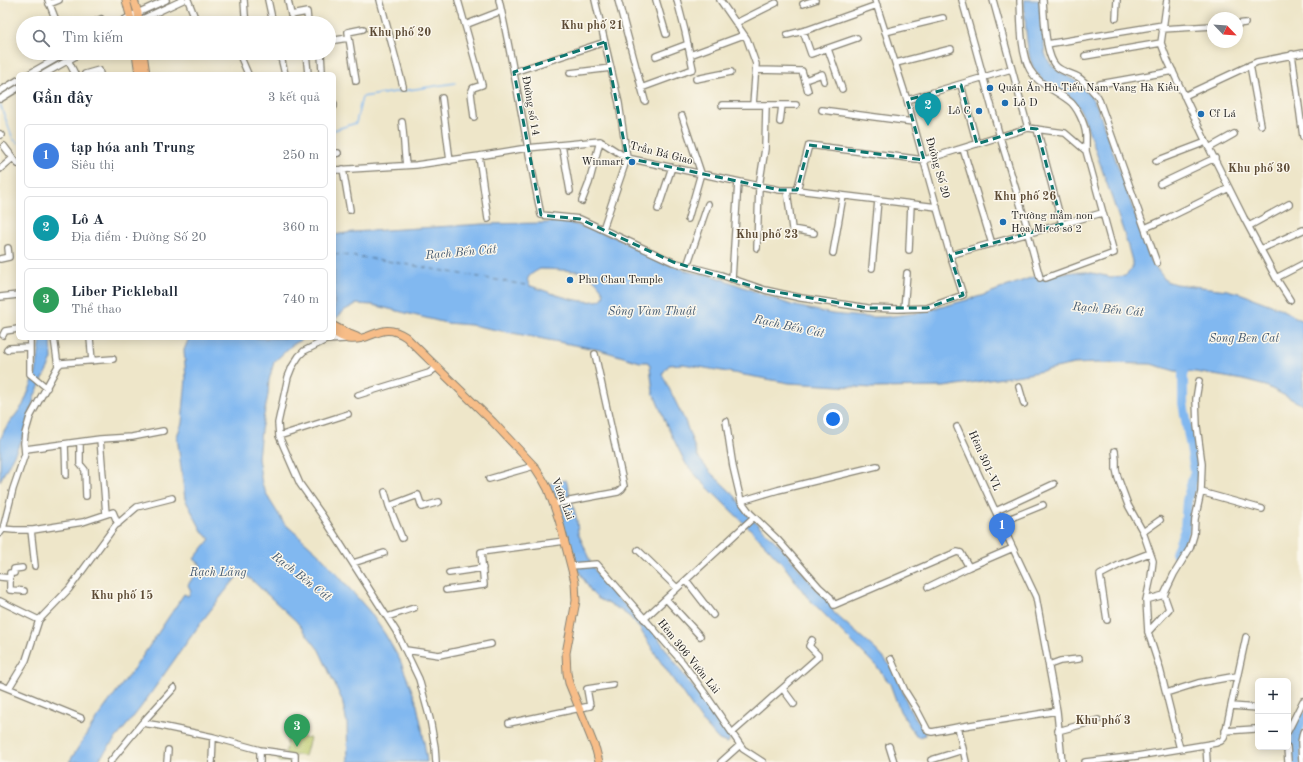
<!DOCTYPE html>
<html lang="vi">
<meta charset="utf-8">
<style>
:root{--surface:#fff;--page:#f6f6f7;--text:#1f2937;--muted:#747a83;--line:#e0e1e3;--accent:#ea580c}
body{margin:0;font-family:"Old Standard TT",serif;background:var(--page);color:var(--text)}
.controls{position:absolute;right:12px;bottom:12px;display:grid;overflow:hidden;border-radius:6px;box-shadow:0 2px 10px #0003}
.controls button{width:36px;height:36px;display:grid;place-items:center;padding:0;border:0;border-bottom:1px solid var(--line);background:var(--surface);color:var(--text);font:20px sans-serif}
.compass{position:absolute;left:1207px;top:12px;width:36px;height:36px;border-radius:50%;background:var(--surface);box-shadow:0 2px 10px #0003;rotate:115deg}
.you{position:absolute;left:833px;top:419px;width:14px;height:14px;margin:-10px;border:3px solid #fff;border-radius:50%;background:#1a73e8;box-shadow:0 0 0 6px #1a73e833}
.badge{display:grid;place-items:center;width:26px;height:26px;border-radius:50%;background:var(--accent);color:#fff;font-size:13px;font-weight:700}
.pin{position:absolute;translate:-50% -33px;filter:drop-shadow(0 1px 2px #0008)}
.pin::after{content:'';position:absolute;top:21px;width:14px;height:12px;background:inherit;clip-path:polygon(0 0,100% 0,50% 100%)}
.list{margin:0;padding:0;list-style:none}
h2{display:flex;justify-content:space-between;align-items:center;height:52px;margin:0;padding:0 16px;font-size:17px}
h2 small{font-size:13px;font-weight:400;color:var(--muted)}
.list li{display:grid;grid-template-columns:26px 1fr auto;gap:12px;align-items:center;box-sizing:border-box;height:64px;margin:0 8px 8px;padding:0 8px;border:1px solid var(--line);border-radius:6px}
.list b{display:block;font-size:15px;white-space:nowrap}
.list p{margin:0;font-size:13px;white-space:nowrap;color:var(--muted)}
.list em{font-size:13px;font-style:normal;color:var(--muted)}
.icon{flex:none;width:22px;height:22px;fill:none;stroke:currentColor;stroke-width:2;stroke-linecap:round;stroke-linejoin:round}
.map{position:relative;flex:none;width:1303px;height:762px;overflow:hidden}
.search{position:absolute;background:var(--surface);box-shadow:0 2px 10px #0003;left:16px;top:16px;width:320px;height:44px;display:flex;align-items:center;gap:10px;box-sizing:border-box;padding:0 14px;border-radius:22px;color:var(--muted);font-size:15px}
.panel{position:absolute;background:var(--surface);box-shadow:0 2px 10px #0003;left:16px;top:72px;width:320px;height:268px;border-radius:6px}
.map>svg:first-child{display:block}
.green{fill:#bbc96c;stroke:#6c7244}
.water{fill:#81b8f0;stroke:#4e6a86;fill-rule:evenodd}
.lines{fill:none;stroke-linecap:round;stroke-linejoin:round}
.stream{stroke:#81b8f0;stroke-width:1.5}
.river{stroke:#81b8f0;stroke-width:10}
.ferry{stroke:#445a71;stroke-width:1;stroke-dasharray:5 4;stroke-linecap:butt}
.minor-casing{stroke:#858172;stroke-width:8}
.major-casing{stroke:#858172;stroke-width:9}
.minor{stroke:#fff;stroke-width:5.5}
.major{stroke:#f7bd88;stroke-width:7}
.marked{fill:none;stroke:#0f766e;stroke-width:3;stroke-dasharray:8 5;stroke-linejoin:round}
.poi-dot{fill:#1f6fb2;stroke:#fbf7ec;stroke-width:1.5}
.labels{text-anchor:middle;dominant-baseline:central;stroke-width:3;stroke-linejoin:round;paint-order:stroke}
.poi-label{font-size:11px;fill:#1c1c1c;stroke:#fbf7ec;text-anchor:start}
.street-label{font-size:11px;fill:#1c1c1c;stroke:#fbf7ec}
.neighbourhood-label{font-size:12px;font-weight:bold;fill:#5c4a34;stroke:#fbf7ec}
.water-label{font-size:12px;font-style:italic;fill:#445a71;stroke:#fbf7ec}
</style>
<div class="map">
<svg width="1303" height="762" viewBox="0 0 1303 762">
<rect width="100%" height="100%" fill="#fbf7ec"/>
<filter id="ink" filterUnits="userSpaceOnUse"><feTurbulence type="fractalNoise" baseFrequency=".025" numOctaves="2"/><feDisplacementMap in="SourceGraphic" scale="8" xChannelSelector="R" yChannelSelector="G"/><feConvolveMatrix kernelMatrix="1 2 1 2 8 2 1 2 1" color-interpolation-filters="sRGB"/></filter>
<filter id="wash" filterUnits="userSpaceOnUse"><feTurbulence type="fractalNoise" baseFrequency=".012" numOctaves="4" result="noise"/><feDisplacementMap in="SourceGraphic" scale="16" xChannelSelector="R" yChannelSelector="G"/><feGaussianBlur stdDeviation="0.9" result="paint"/><feColorMatrix in="noise" values="0 0 0 0 0 0 0 0 0 0 0 0 0 0 0 0 0 1.4 0 .05"/><feComposite in="paint" operator="in"/></filter>
<g filter="url(#wash)">
<rect width="100%" height="100%" fill="#eee6c9"/>
<path class="green" d="M288 735 310 738 305 756 295 755 293 762H279V755L285 757Z"/>
<path class="water" d="M1024 0H1039L1045 53C1051 73 1067 73 1081 85 1088 91 1092 99 1097 106L1151 261 1166 281 1175 284 1227 290 1242 294 1279 308 1303 321V405L1266 386 1243 380 1196 372 1175 371 1151 364 1097 363 1074 364 1028 374 944 387 873 388 789 383 683 364 669 365 662 374 685 421 698 457 710 472 735 496 745 512 782 548 816 589 825 597 834 613 877 651 889 664 897 677 909 708 924 731 925 735 919 737 916 735 911 728 900 711 890 684 878 668 808 598 782 563 753 532 702 482 686 464 667 426 661 411 653 392 650 366 648 362H640L600 350 471 325 446 323 373 305 356 304 345 310 334 320V235L353 232 484 224 546 223 561 220 617 238 662 262 690 272 714 276 791 305 832 314 863 317H886L923 312 981 296 1033 277 1055 273 1087 272 1111 277 1125 276 1132 269V261L1125 236 1086 123C1080 108 1075 98 1060 90 1054 88 1049 86 1044 81 1040 77 1036 72 1033 67 1026 52 1025 17 1024 0ZM540 269C551 269 562 270 574 271 576 271 580 271 583 272 591 275 616 298 596 301 577 304 549 292 531 286 522 278 533 273 540 269Z
M41 338H51L52 359 49 366 35 395 23 438 0 481V440L5 429 23 405 36 373Z
M189 338H304L291 346 274 362 269 380 268 395 261 430 258 458 262 484 269 499 284 523 321 556 370 612 385 634 400 660 416 701 422 728 427 762H348L347 723 342 700 319 650 296 621 242 571C205 614 174 661 141 707 127 726 111 743 97 762H69L97 718 140 660 184 594 188 596 191 591 188 585 201 565 194 559 210 539 203 533 185 499 177 436 182 423 186 379 184 350Z
M566 480 577 520 578 533 584 546 590 562 604 585 610 591 654 632 685 677 730 735 729 742 727 743 719 740 702 721 658 658 640 629 630 617 619 609 597 598 592 593 574 563 569 550 548 484Z"/>
<g class="lines">
<path class="stream" d="M0 104 13 139 18 143
M334 130 356 123 362 97 455 83"/>
<path class="river" d="M1176 553 1185 530 1187 501 1195 471 1183 403V359
M1296 762 1297 731 1303 717"/>
<path class="ferry" d="M334 254 381 260 531 286"/>
</g>
</g>
<g filter="url(#ink)">
<g class="lines">
<g class="minor-casing">
<path id="minor" d="M48 0 57 23
M188 0 197 23
M244 0 245 15 247 23
M268 0 273 23
M288 0 291 15 307 12 308 23
M380 0 403 86
M458 0 482 85 473 88 471 93 474 117
M499 0C515 71 526 143 541 215L580 219 673 262 721 275 765 290 801 298 868 308 898 309 927 308 963 295 950 255 907 100 875 0
M595 0 619 103 627 158 603 229
M618 0 645 101
M656 0 666 34
M720 0 747 39 756 64 753 105
M962 0 1000 137 1029 233
M993 0 1028 128
M1020 0C1021 19 1020 53 1030 70 1039 85 1055 90 1068 100 1077 106 1085 124 1086 135 1086 140 1086 146 1086 151L1114 253 1046 278
M1043 0C1044 15 1045 56 1056 66 1062 72 1071 73 1078 77 1086 82 1091 90 1098 97L1157 263
M1167 0 1161 43 1167 59 1206 142 1244 218 1276 278 1290 300
M49 4 59 0
M803 4 815 0
M1116 18 1117 0
M136 22 183 0
M93 23 101 19
M119 23 131 16 166 0
M280 23 292 20
M736 23 776 3
M1237 24 1245 23
M465 25 501 11
M1162 29 1213 26
M803 31 811 54 857 38
M885 32 943 18
M787 35 807 30 877 5
M329 41 348 38
M1047 44 1163 25
M828 49 842 89
M239 53 248 74
M280 53 285 74
M306 53 308 74
M321 53 322 72
M1292 54 1303 137
M690 55 744 35
M656 56 688 44
M1085 56 1161 43
M68 60 75 74
M896 63 951 49
M1250 65 1261 125
M756 70 802 71 808 91
M514 72 605 42
M570 73 611 68
M29 74 66 53
M44 74 81 53
M85 74 99 70 100 74
M696 79 731 72
M805 80 822 74 824 81
M356 81 348 32 363 29
M1100 84 1173 71
M961 85 977 144
M641 88 693 69 685 31 677 0
M0 91 18 80
M1184 96 1257 62 1303 53
M442 98 450 161
M0 99 18 88
M907 100 1011 69
M334 104V106
M722 105H796
M822 110 913 122
M682 116 701 173 688 219
M402 122C404 136 404 150 406 165
M780 122 782 105
M1037 129 1062 224
M0 134 1 135
M562 145 570 191
M4 146 13 158
M1209 148 1234 134
M963 149 992 244
M334 154 338 153
M479 156 488 219
M1156 161 1206 142
M0 169 13 158 18 164
M343 169 350 210
M334 170 416 165 479 156 527 148 600 141 627 158 759 186 780 190H797L937 207
M1160 184 1215 158
M787 190 792 229 814 233
M797 190 809 145 924 160 1028 128 1065 133 1086 151
M582 201 589 183 600 141
M658 209 672 167
M1249 226 1289 204
M1145 228 1168 218 1229 188
M1028 234 1040 278
M757 248 759 186 765 149 766 105
M1261 249 1303 230
M909 250 911 204
M833 253 843 196
M950 255 1102 213
M0 259 9 257 8 248
M687 266 708 204
M872 268 878 200
M1276 278 1303 264
M732 279 738 182
M0 297 18 295
M904 309 907 273
M3 335 5 331 18 329
M30 338V374L47 388
M54 338 58 366
M90 338 92 361
M346 339 326 340 304 351 299 356 292 367 288 377 278 423 279 436 300 484 322 515 396 631 419 679 430 719 435 747 436 762
M7 350 9 348 30 347
M58 366 61 363 113 359
M1019 387 1024 404
M358 395 429 373 437 367
M726 421 733 467 741 501 750 513 778 540 819 587 830 597 834 605 957 552 961 553 969 567 1013 548
M957 427 992 504 1036 597 1057 711 958 727 966 762
M279 436 348 414
M100 439 106 514
M80 442V464L85 470 86 496
M65 444 66 475
M26 449 100 439 132 437 163 431
M1115 451 1116 460V469L1118 478 1128 505 1143 532 1153 561 1151 577 1146 600 1148 632 1160 669 1180 749
M489 479 534 466
M385 492 389 506 402 538
M1201 492 1262 509
M741 501 778 490 877 466
M554 504 618 492 622 489 624 486 595 354
M389 506 418 495 422 507 439 502
M996 511 1054 484
M1001 522 1043 505
M3 529 14 530H33L83 522 113 512 118 524
M31 530 35 566
M1143 532 1160 520
M0 533 3 529 13 489 25 454 24 443 25 434 30 417 58 366
M638 550 677 588
M353 563 384 553
M571 566 597 564 683 663 704 692 743 749 763 762
M22 568 14 569V573H10V590L24 591
M449 573 483 568
M0 577 10 578
M686 580 713 615
M928 587 969 567
M446 590 484 585 481 552 565 541
M666 599 700 636
M1146 600 1164 595 1174 574 1190 548 1194 535 1195 519 1201 492 1202 464 1197 426 1196 399 1199 381
M0 601 39 620
M387 617 414 608
M644 619 754 517
M1107 620 1100 575 1121 564 1150 553
M1148 632 1169 609 1164 595
M406 650 439 655 491 644
M891 659 905 691 917 710 928 731 932 732 958 727
M1049 665 1060 661 1079 659
M0 685 81 718
M9 688 26 660 39 620 69 589 115 526 137 507 172 498
M783 689 794 704
M1166 693 1198 683 1237 676
M1231 706 1258 708
M1057 711 1062 762
M142 723 174 688
M509 723 590 706 587 689 613 685
M1058 731 1098 720
M1225 731 1255 729
M1288 731 1303 701
M732 733 818 657V655L809 646 812 640
M1206 745 1207 762
M889 746 894 762
M1287 747 1288 762
M931 760 963 750
M110 762 142 723 156 725 213 737 260 750 295 755V762
M167 762 168 750
M212 762 213 737
M260 762V750
M721 762 740 745
M1085 762 1137 756 1216 743 1221 741 1224 738 1246 637
M1302 762 1301 742 1303 732"/>
</g>
<g class="major-casing">
<path id="major" d="M126 0 132 23
M134 0 138 13 139 23
M136 53 139 74
M143 53 146 74
M334 326 347 333 357 337
M334 332C338 335 343 338 348 339 373 342 381 320 406 337L493 422 534 466 543 480 548 489 559 520 575 582 576 601 566 653 567 673 569 683 596 750 599 762"/>
</g>
<use href="#minor" class="minor"/>
<use href="#major" class="major"/>
</g>
</g>
<path class="marked" d="M605 42 627 158 780 190H797L809 145 924 160 907 100 961 85 977 144 1028 128 1037 129 1062 224 950 255 963 295 927 308H868L765 290 673 262 580 219 541 215 514 72Z"/>
<g class="poi-dot">
<circle cx="990" cy="88" r="4"/>
<circle cx="1005" cy="103" r="4"/>
<circle cx="979" cy="111" r="4"/>
<circle cx="1201" cy="114" r="4"/>
<circle cx="632" cy="162" r="4"/>
<circle cx="1003" cy="222" r="4"/>
<circle cx="570" cy="280" r="4"/>
</g>
<g class="labels">
<g class="poi-label">
<text x="998" y="88">Quán Ăn Hủ Tiếu Nam Vang Hà Kiều</text>
<text x="1013" y="103">Lô D</text>
<text x="971" y="111" text-anchor="end">Lô C</text>
<text x="1209" y="114">Cf Lá</text>
<text x="624" y="162" text-anchor="end">Winmart</text>
<text x="1011" y="216">Trường mầm non<tspan x="1011" dy="13">Họa Mi cơ sở 2</tspan></text>
<text x="578" y="280">Phu Chau Temple</text>
</g>
<g class="street-label">
<text transform="translate(530 106) rotate(80)">Đường số 14</text>
<text transform="translate(661 154) rotate(14)">Trần Bá Giao</text>
<text transform="translate(937 168) rotate(74)">Đường Số 20</text>
<text transform="translate(984 461) rotate(66)">Hẻm 301-VL</text>
<text transform="translate(562 499) rotate(69)">Vườn Lài</text>
<text transform="translate(688 657) rotate(51)">Hẻm 306 Vườn Lài</text>
</g>
<g class="neighbourhood-label">
<text x="592" y="26">Khu phố 21</text>
<text x="400" y="33">Khu phố 20</text>
<text x="1259" y="169">Khu phố 30</text>
<text x="1025" y="197">Khu phố 26</text>
<text x="767" y="235">Khu phố 23</text>
<text x="122" y="596">Khu phố 15</text>
<text x="1103" y="721">Khu phố 3</text>
</g>
<g class="water-label">
<text transform="translate(461 253) rotate(-5)">Rạch Bến Cát</text>
<text transform="translate(1108 310) rotate(5)">Rạch Bến Cát</text>
<text x="652" y="312">Sông Vàm Thuật</text>
<text transform="translate(789 327) rotate(12)">Rạch Bến Cát</text>
<text x="1244" y="339">Song Ben Cat</text>
<text x="218" y="573">Rạch Lăng</text>
<text transform="translate(301 577) rotate(38)">Rạch Bến Cát</text>
</g>
</g>
</svg>
<div class="controls">
<button>+</button>
<button>−</button>
</div>
<svg class="compass" viewBox="-18 -18 36 36"><path d="M0-13l5 13h-10z" fill="#e53935"/><path d="M0 13l5-13h-10z" fill="#747a83"/></svg>
<div class="you"></div>
<div class="pin badge" style="left:1002px;top:546px;background:#3f7fe0">1</div>
<div class="pin badge" style="left:928px;top:126px;background:#0f9aa8">2</div>
<div class="pin badge" style="left:297px;top:747px;background:#2e9e5b">3</div>
<div class="search"><svg class="icon" aria-label="search" viewBox="0 0 24 24"><circle cx="10" cy="10" r="6"/><path d="M15 15l6 6"/></svg>Tìm kiếm</div>
<section class="panel">
<h2>Gần đây<small>3 kết quả</small></h2>
<ul class="list">
<li><span class="badge" style="background:#3f7fe0">1</span><div><b>tạp hóa anh Trung</b><p>Siêu thị</p></div><em>250 m</em></li>
<li><span class="badge" style="background:#0f9aa8">2</span><div><b>Lô A</b><p>Địa điểm · Đường Số 20</p></div><em>360 m</em></li>
<li><span class="badge" style="background:#2e9e5b">3</span><div><b>Liber Pickleball</b><p>Thể thao</p></div><em>740 m</em></li>
</ul>
</section>
</div>
